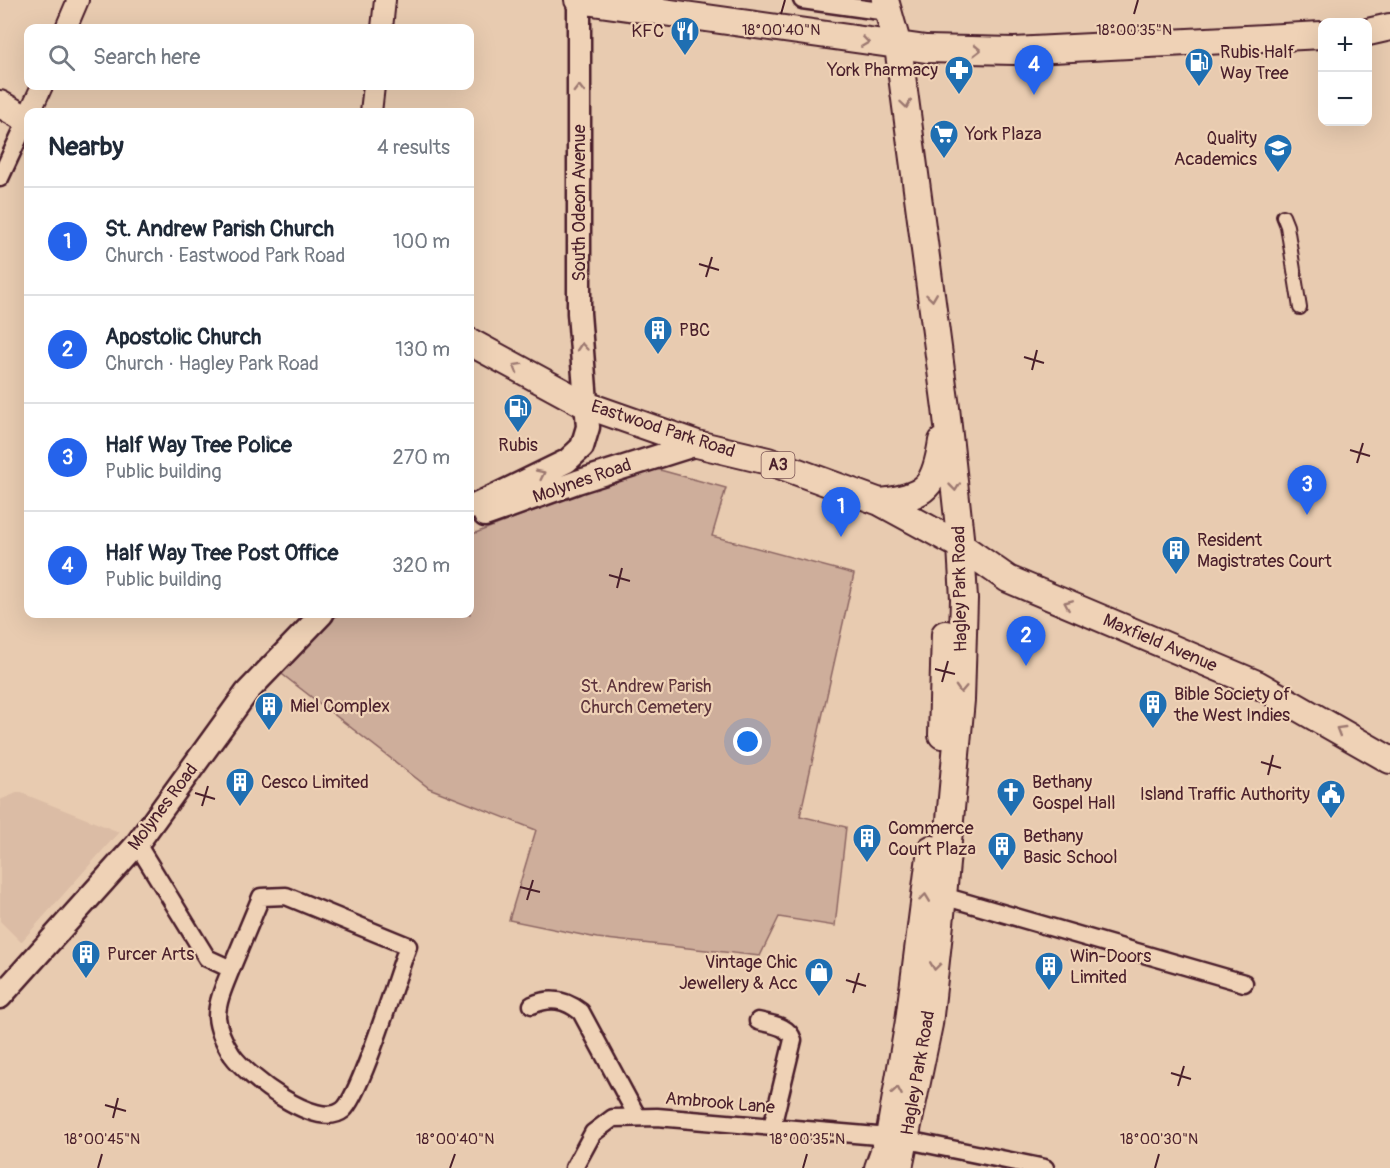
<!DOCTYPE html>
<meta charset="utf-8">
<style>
:root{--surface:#fff;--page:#f6f6f7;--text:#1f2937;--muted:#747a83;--line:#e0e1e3;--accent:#2563eb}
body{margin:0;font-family:Pangolin,sans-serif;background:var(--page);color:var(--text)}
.controls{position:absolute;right:18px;top:18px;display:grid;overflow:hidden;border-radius:12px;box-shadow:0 6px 24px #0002}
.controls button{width:54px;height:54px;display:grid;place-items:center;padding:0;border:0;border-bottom:2px solid var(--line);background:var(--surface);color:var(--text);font:30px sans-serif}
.you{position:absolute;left:748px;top:742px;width:21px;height:21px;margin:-15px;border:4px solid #fff;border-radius:50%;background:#1a73e8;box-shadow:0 0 0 9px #1a73e833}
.badge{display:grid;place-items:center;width:39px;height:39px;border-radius:50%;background:var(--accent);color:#fff;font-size:20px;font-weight:700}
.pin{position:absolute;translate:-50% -50px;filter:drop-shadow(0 2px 3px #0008)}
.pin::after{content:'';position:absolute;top:32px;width:21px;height:18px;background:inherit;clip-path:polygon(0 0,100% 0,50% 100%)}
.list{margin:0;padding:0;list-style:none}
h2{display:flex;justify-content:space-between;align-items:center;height:78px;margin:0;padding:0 24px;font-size:26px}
h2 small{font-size:20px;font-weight:400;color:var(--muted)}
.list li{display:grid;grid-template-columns:39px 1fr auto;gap:18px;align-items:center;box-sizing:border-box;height:108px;padding:0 24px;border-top:2px solid var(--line)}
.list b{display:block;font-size:22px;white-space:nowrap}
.list p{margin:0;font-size:20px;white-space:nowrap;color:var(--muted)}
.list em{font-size:20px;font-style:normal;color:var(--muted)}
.icon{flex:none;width:33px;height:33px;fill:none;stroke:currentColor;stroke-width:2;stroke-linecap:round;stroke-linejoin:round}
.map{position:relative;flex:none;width:1390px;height:1168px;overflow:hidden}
.search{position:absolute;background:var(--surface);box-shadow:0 6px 24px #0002;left:24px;top:24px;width:450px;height:66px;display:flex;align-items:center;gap:15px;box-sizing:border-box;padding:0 21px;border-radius:12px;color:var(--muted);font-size:22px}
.panel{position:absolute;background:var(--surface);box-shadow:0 6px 24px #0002;left:24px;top:108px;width:450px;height:510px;border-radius:12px}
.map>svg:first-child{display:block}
.built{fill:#dbbca5}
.green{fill:#ceae9b;stroke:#8c6663;stroke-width:1.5}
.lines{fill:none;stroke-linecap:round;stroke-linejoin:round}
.pedestrian-casing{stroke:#4a1f2b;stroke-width:16}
.minor-casing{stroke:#4a1f2b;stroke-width:21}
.tertiary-casing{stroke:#4a1f2b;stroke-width:24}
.secondary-casing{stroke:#4a1f2b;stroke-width:27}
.primary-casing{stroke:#4a1f2b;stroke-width:30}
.pedestrian{stroke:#efd2b6;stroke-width:12}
.minor{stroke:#efd2b6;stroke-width:16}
.tertiary{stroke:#efd2b6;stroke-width:20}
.secondary{stroke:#efd2b6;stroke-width:22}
.primary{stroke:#efd2b6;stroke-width:26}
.oneway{stroke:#9c7870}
.ticks{fill:none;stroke:#4a1f2b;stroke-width:2}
.labels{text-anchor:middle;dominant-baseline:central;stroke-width:4.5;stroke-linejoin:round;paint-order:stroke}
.shield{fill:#efd2b6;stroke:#7c5555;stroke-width:1.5}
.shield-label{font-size:16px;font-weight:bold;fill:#4a1f2b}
.poi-label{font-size:18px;fill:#4a1f2b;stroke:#efd2b6;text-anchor:start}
.street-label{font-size:18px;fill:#4a1f2b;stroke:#efd2b6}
.park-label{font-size:18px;fill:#5e343c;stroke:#efd2b6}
.ticks-label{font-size:15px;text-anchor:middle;fill:#4a1f2b;stroke:#efd2b6;stroke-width:4.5;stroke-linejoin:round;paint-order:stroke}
</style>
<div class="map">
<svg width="1390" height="1168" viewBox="0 0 1390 1168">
<rect width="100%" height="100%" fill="#e8cbb0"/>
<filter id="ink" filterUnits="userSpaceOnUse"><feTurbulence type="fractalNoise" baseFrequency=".0167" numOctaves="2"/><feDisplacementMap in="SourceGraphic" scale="12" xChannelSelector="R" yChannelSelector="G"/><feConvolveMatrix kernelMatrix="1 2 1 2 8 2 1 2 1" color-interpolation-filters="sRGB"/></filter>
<g filter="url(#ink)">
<path class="built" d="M19 792 119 832 21 942 0 921V800Z"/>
<path class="green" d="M649 467 726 488 712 536 854 574 800 816 846 827 835 926 779 917 760 956 597 938 509 920 536 830 429 788 274 668 339 614H470V535Z"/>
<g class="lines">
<g class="pedestrian-casing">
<path id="pedestrian" d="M1283 216 1287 226 1300 308"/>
</g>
<g class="minor-casing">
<path id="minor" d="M802 0 887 12
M0 178 27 120
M137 844 207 958 231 969 261 897 286 896 408 946C397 975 361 1095 343 1110 317 1131 247 1076 232 1055 225 1044 218 1030 217 1017 217 1001 225 984 231 969
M943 896 1244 983
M532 1005C550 997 565 999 581 1012L637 1116
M758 1021C772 1025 788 1025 793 1040L772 1127
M907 1140 1045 1168
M574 1168 593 1133 613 1118 657 1117 889 1137"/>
</g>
<g class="tertiary-casing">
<path id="tertiary" d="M66 28 78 0
M382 28 385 0
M30 112 42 86
M371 112 374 86"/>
</g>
<g class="secondary-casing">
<path id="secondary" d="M470 508 567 461 582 447 588 427 579 313V0
M485 515 577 482 697 444
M0 997 137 844 247 692 322 614"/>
</g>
<g class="primary-casing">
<path id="primary" d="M578 0 926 49 1014 51 1322 35
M885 0 898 46 946 408 961 546 964 599 961 700 943 896 929 1024 899 1168
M1368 32 1390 27
M0 104 28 120
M470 342 586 405 697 444 768 461 880 502 961 546 1008 579 1257 684 1390 760
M880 502C927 497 935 486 942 441
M942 735 945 634
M878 1168 889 1137 909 1021 931 849"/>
</g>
<use href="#pedestrian" class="pedestrian"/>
<use href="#minor" class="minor"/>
<use href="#tertiary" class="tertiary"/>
<use href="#secondary" class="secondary"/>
<use href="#primary" class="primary"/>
</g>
<defs><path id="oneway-chevron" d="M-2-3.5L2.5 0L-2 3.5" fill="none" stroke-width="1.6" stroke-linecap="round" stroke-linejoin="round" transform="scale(1.5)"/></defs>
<g class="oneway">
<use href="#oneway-chevron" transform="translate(865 42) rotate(8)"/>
<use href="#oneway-chevron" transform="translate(977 50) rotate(1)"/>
<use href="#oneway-chevron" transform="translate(579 89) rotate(-90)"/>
<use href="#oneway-chevron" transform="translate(906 104) rotate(82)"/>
<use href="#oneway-chevron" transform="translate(932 297) rotate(82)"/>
<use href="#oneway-chevron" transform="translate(582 347) rotate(-95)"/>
<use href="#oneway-chevron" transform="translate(517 367) rotate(-151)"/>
<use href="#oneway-chevron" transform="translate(541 474) rotate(-26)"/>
<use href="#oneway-chevron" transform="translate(955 487) rotate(84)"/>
<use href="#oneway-chevron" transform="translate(1068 604) rotate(-157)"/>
<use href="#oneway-chevron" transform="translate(961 689) rotate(92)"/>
<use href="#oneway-chevron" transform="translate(1340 730) rotate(-149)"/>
<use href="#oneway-chevron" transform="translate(925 898) rotate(-83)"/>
<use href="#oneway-chevron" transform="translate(935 966) rotate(97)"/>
<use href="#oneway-chevron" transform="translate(897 1091) rotate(-80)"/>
</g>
</g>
<path class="ticks" d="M781 14 785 0M1134 14 1138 0M699 264 719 270M706 277 712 257M1024 357 1044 363M1032 370 1037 350M1350 450 1370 456M1357 463 1363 443M609 575 630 581M617 588 622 568M935 669 955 674M942 682 948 661M1261 762 1281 768M1268 775 1273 755M195 793 215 799M202 806 208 786M520 887 540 892M527 900 533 880M846 980 866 986M853 993 859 973M1171 1073 1191 1079M1178 1086 1184 1066M105 1105 126 1111M113 1118 118 1098M98 1168 102 1154M450 1168 455 1154M803 1168 807 1154M1155 1168 1159 1154"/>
<defs>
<g id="restaurant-pin" transform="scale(1.5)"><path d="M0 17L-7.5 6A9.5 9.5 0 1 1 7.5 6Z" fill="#1f6fb2" stroke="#efd2b6"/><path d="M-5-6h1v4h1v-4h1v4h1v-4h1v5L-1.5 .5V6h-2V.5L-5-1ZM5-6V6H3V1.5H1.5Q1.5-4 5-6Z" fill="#fff"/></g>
<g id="fuel-pin" transform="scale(1.5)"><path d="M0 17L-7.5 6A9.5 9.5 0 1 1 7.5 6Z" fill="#1f6fb2" stroke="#efd2b6"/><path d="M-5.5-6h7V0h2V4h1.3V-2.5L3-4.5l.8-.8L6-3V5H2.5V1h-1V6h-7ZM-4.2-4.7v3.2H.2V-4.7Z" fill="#fff"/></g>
<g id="pharmacy-pin" transform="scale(1.5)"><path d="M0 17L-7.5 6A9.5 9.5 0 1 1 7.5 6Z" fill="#1f6fb2" stroke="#efd2b6"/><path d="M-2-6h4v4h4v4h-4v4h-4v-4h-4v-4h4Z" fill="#fff"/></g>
<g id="supermarket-pin" transform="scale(1.5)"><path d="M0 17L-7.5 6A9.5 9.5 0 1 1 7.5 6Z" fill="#1f6fb2" stroke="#efd2b6"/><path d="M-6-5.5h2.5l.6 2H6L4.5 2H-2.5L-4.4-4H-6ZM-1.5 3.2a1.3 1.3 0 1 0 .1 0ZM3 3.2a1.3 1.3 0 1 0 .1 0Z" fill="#fff"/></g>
<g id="school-pin" transform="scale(1.5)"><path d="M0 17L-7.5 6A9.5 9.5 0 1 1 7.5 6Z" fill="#1f6fb2" stroke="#efd2b6"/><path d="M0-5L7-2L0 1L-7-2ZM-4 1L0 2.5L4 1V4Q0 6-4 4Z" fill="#fff"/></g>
<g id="building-pin" transform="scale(1.5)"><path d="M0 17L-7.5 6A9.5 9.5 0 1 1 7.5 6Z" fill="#1f6fb2" stroke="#efd2b6"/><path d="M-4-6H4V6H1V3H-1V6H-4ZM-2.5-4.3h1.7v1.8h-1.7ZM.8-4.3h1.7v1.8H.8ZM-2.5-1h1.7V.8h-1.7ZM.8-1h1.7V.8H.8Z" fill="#fff"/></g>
<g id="church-pin" transform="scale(1.5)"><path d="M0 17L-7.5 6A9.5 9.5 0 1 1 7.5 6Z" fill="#1f6fb2" stroke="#efd2b6"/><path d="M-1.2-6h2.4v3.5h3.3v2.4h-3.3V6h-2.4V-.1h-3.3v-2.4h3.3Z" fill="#fff"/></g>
<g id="civic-pin" transform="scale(1.5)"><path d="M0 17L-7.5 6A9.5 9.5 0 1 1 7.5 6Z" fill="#1f6fb2" stroke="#efd2b6"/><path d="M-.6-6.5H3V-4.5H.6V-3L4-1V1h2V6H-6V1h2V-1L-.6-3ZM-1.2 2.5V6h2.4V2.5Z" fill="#fff"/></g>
<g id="shop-pin" transform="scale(1.5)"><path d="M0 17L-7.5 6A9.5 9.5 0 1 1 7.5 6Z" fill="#1f6fb2" stroke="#efd2b6"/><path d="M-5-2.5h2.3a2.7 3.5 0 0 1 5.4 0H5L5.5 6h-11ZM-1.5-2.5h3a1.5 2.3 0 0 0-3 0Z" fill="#fff"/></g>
</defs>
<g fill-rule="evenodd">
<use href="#restaurant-pin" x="685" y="31"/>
<use href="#fuel-pin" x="1199" y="62"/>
<use href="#pharmacy-pin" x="959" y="70"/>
<use href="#supermarket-pin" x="944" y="134"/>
<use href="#school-pin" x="1278" y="148"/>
<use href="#building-pin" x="658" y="330"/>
<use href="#fuel-pin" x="518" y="408"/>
<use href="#building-pin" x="1176" y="550"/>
<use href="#building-pin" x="1153" y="704"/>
<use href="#building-pin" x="269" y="706"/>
<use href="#building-pin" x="240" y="782"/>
<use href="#church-pin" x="1011" y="792"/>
<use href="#civic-pin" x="1331" y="794"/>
<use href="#building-pin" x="867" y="838"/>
<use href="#building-pin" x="1002" y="846"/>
<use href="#building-pin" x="86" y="954"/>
<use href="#building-pin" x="1049" y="966"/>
<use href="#shop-pin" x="819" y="972"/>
</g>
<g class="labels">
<rect class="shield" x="761.5" y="452" width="33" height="26" rx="4.5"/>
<g class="shield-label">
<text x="778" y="465">A3</text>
</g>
<g class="poi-label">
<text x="664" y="31" text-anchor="end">KFC</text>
<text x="1220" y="52">Rubis Half<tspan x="1220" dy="21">Way Tree</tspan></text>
<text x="938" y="70" text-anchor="end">York Pharmacy</text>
<text x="965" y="134">York Plaza</text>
<text x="1257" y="138" text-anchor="end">Quality<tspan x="1257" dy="21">Academics</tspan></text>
<text x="679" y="330">PBC</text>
<text x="518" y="445" text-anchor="middle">Rubis</text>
<text x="1197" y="540">Resident<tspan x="1197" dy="21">Magistrates Court</tspan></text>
<text x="1174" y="694">Bible Society of<tspan x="1174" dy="21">the West Indies</tspan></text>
<text x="290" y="706">Miel Complex</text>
<text x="261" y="782">Cesco Limited</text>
<text x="1032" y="782">Bethany<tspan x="1032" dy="21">Gospel Hall</tspan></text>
<text x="1310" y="794" text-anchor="end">Island Traffic Authority</text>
<text x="888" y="828">Commerce<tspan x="888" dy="21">Court Plaza</tspan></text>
<text x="1023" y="836">Bethany<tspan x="1023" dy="21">Basic School</tspan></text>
<text x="107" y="954">Purcer Arts</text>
<text x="1070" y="956">Win-Doors<tspan x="1070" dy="21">Limited</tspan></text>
<text x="798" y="962" text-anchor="end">Vintage Chic<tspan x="798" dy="21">Jewellery &amp; Acc</tspan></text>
</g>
<g class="street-label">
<text transform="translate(579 203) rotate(-90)">South Odeon Avenue</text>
<text transform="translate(663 429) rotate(18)">Eastwood Park Road</text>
<text transform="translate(582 481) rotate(-19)">Molynes Road</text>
<text transform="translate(960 589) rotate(-91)">Hagley Park Road</text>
<text transform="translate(1160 643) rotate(23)">Maxfield Avenue</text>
<text transform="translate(163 807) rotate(-53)">Molynes Road</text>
<text transform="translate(918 1073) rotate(-80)">Hagley Park Road</text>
<text transform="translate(720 1103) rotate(5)">Ambrook Lane</text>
</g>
<g class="park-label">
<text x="646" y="686">St. Andrew Parish<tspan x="646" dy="21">Church Cemetery</tspan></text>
</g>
</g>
<g class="ticks-label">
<text x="781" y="35">18°00'40"N</text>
<text x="1134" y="35">18°00'35"N</text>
<text x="102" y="1144">18°00'45"N</text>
<text x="455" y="1144">18°00'40"N</text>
<text x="807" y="1144">18°00'35"N</text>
<text x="1159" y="1144">18°00'30"N</text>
</g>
</svg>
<div class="controls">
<button>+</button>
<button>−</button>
</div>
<div class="you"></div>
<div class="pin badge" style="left:841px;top:537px">1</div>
<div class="pin badge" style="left:1026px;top:666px">2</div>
<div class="pin badge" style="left:1307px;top:515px">3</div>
<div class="pin badge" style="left:1034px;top:95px">4</div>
<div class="search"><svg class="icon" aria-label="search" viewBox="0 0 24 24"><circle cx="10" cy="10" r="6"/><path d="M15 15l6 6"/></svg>Search here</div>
<section class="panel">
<h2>Nearby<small>4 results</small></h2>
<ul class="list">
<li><span class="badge">1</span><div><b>St. Andrew Parish Church</b><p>Church · Eastwood Park Road</p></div><em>100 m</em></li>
<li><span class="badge">2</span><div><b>Apostolic Church</b><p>Church · Hagley Park Road</p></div><em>130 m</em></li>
<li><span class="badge">3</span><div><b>Half Way Tree Police</b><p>Public building</p></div><em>270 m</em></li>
<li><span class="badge">4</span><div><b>Half Way Tree Post Office</b><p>Public building</p></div><em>320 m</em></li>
</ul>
</section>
</div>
